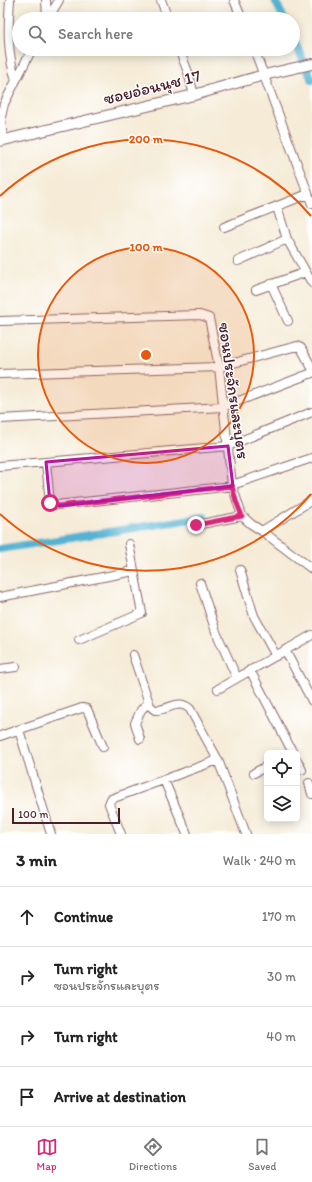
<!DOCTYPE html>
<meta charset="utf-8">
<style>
:root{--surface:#fff;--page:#f2f2f2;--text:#222;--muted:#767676;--line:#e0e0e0;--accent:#db2777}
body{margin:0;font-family:Itim,"Playpen Sans Thai",sans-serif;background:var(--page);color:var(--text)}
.controls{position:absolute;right:12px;bottom:12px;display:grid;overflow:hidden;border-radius:6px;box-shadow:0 2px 10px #0003}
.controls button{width:36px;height:36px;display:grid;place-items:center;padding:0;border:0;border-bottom:1px solid var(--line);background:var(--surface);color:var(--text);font:20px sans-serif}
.scale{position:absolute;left:12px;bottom:10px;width:108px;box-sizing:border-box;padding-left:4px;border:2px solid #4a1f2b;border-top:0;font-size:11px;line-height:14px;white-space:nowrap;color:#4a1f2b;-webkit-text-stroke:3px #fff;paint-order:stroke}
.stop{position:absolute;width:12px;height:12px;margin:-9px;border:3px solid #db2777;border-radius:50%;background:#fff}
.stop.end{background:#db2777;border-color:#fff;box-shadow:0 1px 4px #0008}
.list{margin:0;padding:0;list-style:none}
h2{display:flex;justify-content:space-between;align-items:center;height:52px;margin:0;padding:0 16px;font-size:17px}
h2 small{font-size:13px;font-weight:400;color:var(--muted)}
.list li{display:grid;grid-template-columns:26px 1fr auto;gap:12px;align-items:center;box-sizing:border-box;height:60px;padding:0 16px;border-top:1px solid var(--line)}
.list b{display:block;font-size:15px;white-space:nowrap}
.list p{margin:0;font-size:13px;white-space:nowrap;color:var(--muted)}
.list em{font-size:13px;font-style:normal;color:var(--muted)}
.icon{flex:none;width:22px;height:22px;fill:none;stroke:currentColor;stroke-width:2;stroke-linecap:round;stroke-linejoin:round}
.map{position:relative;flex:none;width:312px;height:834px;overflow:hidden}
.search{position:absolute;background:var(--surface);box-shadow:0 2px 10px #0003;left:12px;right:12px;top:12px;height:44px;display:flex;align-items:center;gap:10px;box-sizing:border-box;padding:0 14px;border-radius:22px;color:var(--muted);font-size:15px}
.sheet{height:292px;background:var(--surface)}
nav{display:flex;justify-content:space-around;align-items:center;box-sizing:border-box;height:56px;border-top:1px solid var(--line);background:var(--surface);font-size:11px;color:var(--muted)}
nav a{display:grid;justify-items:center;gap:2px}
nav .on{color:var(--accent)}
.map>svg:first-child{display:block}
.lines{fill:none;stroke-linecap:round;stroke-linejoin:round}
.canal{stroke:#54b2d2;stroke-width:8}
.minor-casing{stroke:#866667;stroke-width:10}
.tertiary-casing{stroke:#866667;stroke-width:12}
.minor{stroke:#fff;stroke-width:8}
.tertiary{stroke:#fff;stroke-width:10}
.route{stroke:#db2777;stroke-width:5}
.marked{fill:#b5179e;fill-opacity:0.2;stroke:#b5179e;stroke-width:3;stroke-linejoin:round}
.ring{fill:none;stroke:#e8590c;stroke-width:2}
.labels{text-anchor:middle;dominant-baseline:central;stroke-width:3;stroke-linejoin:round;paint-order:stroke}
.street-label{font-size:17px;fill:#4a1f2b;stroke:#fff}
.centre{fill:#e8590c;stroke:#fff;stroke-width:2}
.ring-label{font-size:12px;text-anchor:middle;font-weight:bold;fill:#e8590c;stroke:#fff;stroke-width:3;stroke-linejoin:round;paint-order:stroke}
</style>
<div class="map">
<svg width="312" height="834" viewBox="0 0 312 834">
<rect width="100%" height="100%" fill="#fff"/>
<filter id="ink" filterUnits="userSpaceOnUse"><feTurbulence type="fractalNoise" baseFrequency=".025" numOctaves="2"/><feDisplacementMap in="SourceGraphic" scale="8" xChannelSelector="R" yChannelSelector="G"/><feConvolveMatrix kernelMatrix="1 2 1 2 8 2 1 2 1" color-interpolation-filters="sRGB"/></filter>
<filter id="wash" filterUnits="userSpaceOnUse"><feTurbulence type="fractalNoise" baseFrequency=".012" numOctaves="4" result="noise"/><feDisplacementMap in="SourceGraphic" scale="16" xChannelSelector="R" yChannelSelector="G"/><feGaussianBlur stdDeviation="0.9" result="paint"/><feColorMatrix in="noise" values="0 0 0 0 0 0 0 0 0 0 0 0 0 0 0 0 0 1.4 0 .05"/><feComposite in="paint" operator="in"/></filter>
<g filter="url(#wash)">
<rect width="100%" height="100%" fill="#f5ebd6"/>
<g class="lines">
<path class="canal" d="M275 0 284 19
M293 38 312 80
M0 549 204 517"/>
</g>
</g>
<g filter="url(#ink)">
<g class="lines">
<g class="minor-casing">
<path id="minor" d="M10 0C8 28 7 54 16 80
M46 0 47 19
M161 0 168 19
M234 0 242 19
M48 19 59 0
M179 49 188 72 194 95
M254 49 312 204
M3 141 1 117 4 104 32 49
M277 207 287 239 312 283
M224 227 308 194
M238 261 287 239
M271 284 288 321
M256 290 306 272
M0 321 200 315 209 318 219 367 232 485 242 516 251 524 262 531 312 569
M0 374 219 367 297 346 301 348 312 368
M0 419 223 407 312 373
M46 462 50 503 56 505 233 486
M0 466 228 446 312 412
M232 485 312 458
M196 525 242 516
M262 531 312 500
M240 570 254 616 276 656
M200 583 216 632 237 678
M0 597 134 571
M79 640 142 613 129 544
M285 650 312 701
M133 655 150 706 155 710C168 711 178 698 190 709L218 760 246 834
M0 669 16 667
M250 670 293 753
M218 689 312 635
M19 730 51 834
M0 736 82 708 87 709 103 747
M140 739 135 723 141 710 149 702
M297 760 302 770
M254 773 267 766
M164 780 187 834
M309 783 312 794
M121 834 109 804 111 799 218 760"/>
</g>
<g class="tertiary-casing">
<path id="tertiary" d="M0 141 194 95 264 75 312 64"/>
</g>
<use href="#minor" class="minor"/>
<use href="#tertiary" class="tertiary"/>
</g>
</g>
<g class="lines" filter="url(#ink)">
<path class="route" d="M50 503 59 506 232 486 236 501 242 516 196 525"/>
</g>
<path class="marked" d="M228 446 233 486 59 506 50 503 46 462Z"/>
<circle cx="146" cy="355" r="108" fill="#e8590c" fill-opacity=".12"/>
<g class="ring">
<circle cx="146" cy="355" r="108"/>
<path d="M311 494A216 216 0 0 1 0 514M0 196A216 216 0 0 1 311 216"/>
</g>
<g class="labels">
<g class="street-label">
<text transform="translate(152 87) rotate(-14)">ซอยอ่อนนุช 17</text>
<text transform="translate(234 391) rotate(82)">ซอนประจักรและบุตร</text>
</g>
</g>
<circle cx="146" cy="355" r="6" class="centre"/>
<g class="ring-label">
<text x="146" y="143">200 m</text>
<text x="146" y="251">100 m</text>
</g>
</svg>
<div class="controls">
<button><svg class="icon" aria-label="locate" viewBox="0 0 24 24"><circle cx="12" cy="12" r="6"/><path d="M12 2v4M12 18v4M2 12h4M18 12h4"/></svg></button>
<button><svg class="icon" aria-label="layers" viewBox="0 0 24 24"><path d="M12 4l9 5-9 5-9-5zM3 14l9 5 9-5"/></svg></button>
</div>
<div class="scale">100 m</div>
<div class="stop" style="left:50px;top:503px"></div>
<div class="stop end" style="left:196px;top:525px"></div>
<div class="search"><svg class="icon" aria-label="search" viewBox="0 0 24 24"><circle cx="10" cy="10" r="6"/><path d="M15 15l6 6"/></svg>Search here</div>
</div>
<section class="sheet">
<h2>3 min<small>Walk · 240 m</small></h2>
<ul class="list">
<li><svg class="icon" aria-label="ahead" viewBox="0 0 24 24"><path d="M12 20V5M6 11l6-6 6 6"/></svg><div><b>Continue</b></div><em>170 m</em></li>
<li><svg class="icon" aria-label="right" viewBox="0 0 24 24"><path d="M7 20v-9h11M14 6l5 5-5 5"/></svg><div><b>Turn right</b><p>ซอนประจักรและบุตร</p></div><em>30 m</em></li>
<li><svg class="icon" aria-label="right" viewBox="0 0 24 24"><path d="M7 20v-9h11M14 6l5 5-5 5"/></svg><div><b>Turn right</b></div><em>40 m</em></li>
<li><svg class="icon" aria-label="arrive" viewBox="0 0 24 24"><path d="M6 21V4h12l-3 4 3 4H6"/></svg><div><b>Arrive at destination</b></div></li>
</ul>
</section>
<nav>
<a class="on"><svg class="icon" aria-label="map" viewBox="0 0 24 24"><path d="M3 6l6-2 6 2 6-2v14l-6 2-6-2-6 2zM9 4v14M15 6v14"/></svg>Map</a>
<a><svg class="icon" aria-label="directions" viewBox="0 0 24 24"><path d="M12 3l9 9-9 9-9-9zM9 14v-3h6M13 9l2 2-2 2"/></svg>Directions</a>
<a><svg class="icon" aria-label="saved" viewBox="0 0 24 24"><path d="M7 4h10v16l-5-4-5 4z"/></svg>Saved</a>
</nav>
